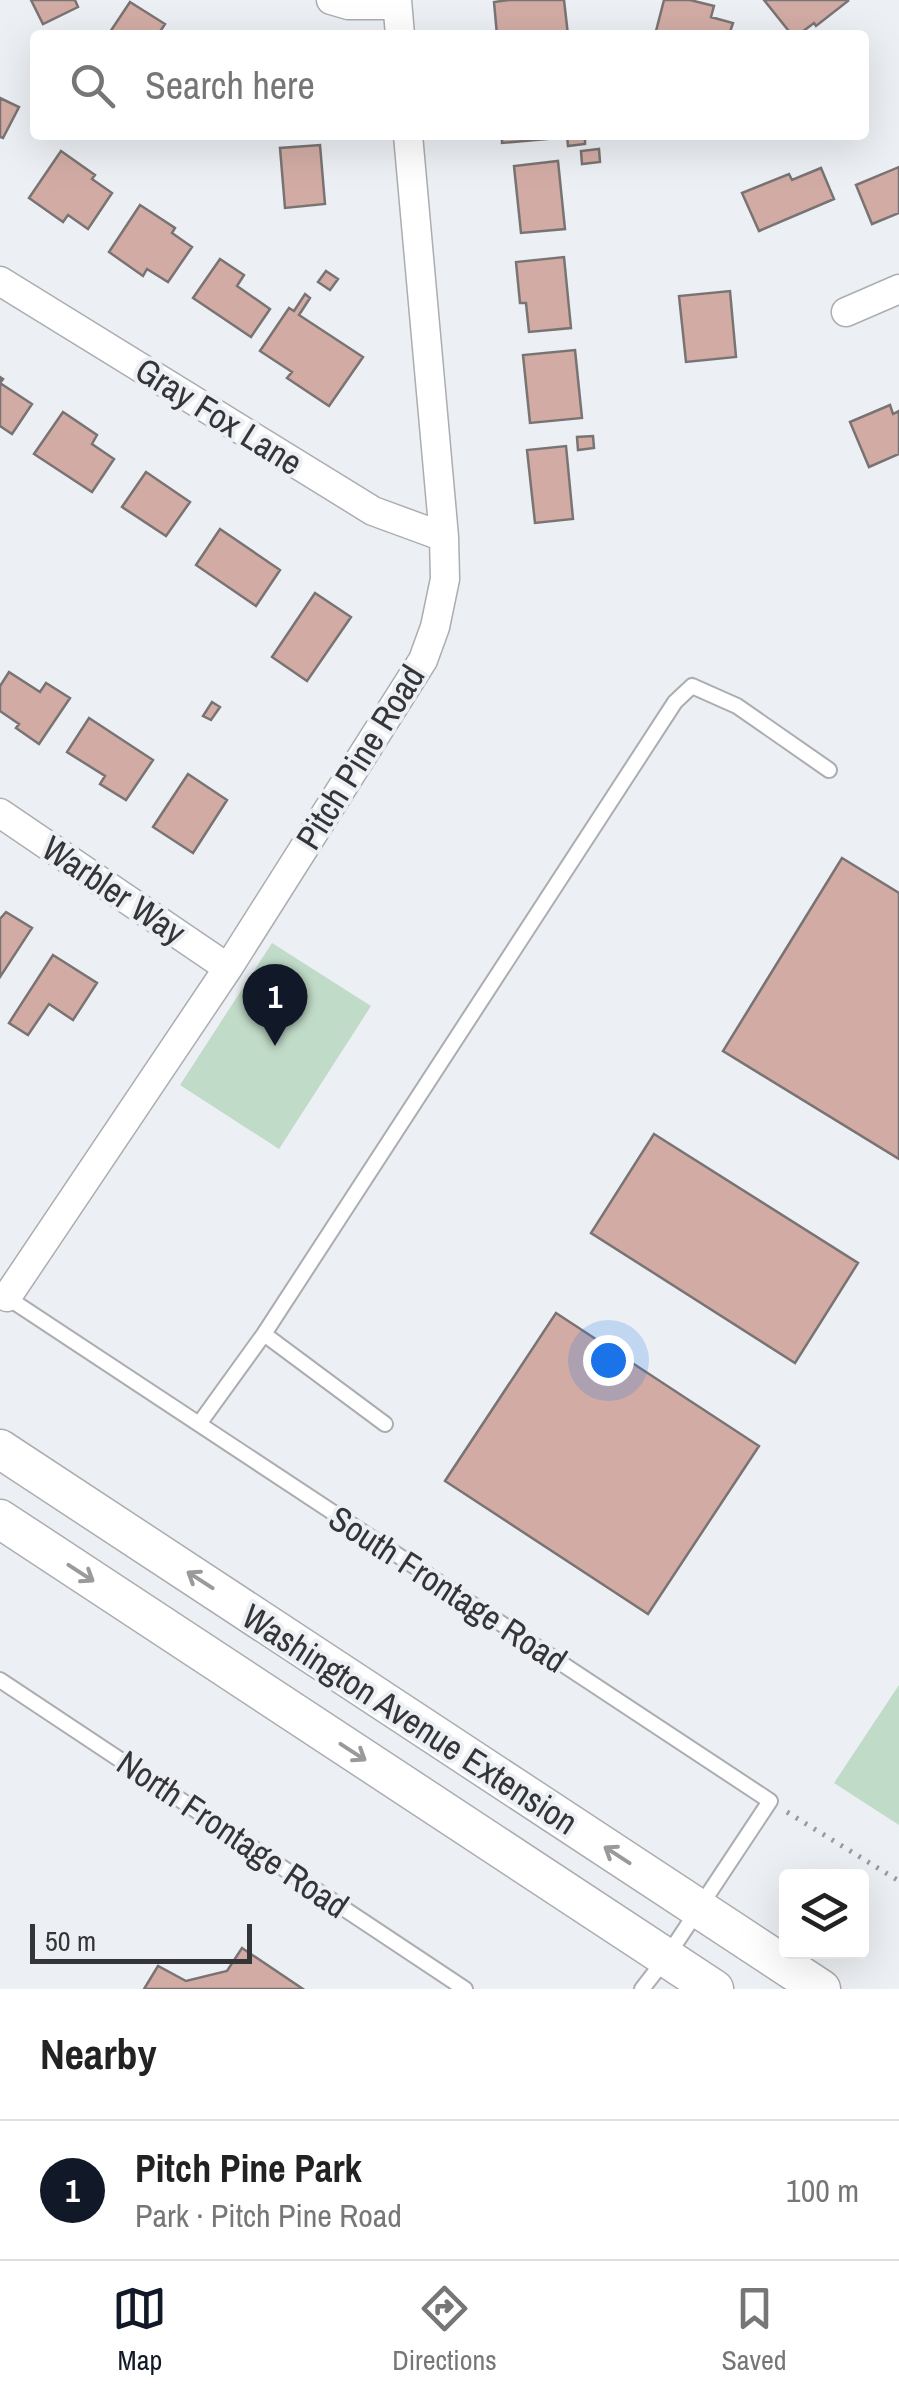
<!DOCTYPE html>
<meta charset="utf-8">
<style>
:root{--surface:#fff;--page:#f6f6f6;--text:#222;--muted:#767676;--line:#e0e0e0;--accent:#111827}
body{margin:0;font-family:"Archivo Narrow",sans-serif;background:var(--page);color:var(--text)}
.controls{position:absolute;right:30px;bottom:30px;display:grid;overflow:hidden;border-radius:10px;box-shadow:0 10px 40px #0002}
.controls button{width:90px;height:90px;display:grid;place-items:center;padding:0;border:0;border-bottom:2px solid var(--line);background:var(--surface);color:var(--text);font:50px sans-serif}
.scale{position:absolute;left:30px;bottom:25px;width:222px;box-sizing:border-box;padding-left:10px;border:5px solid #353537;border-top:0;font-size:28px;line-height:35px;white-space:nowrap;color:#353537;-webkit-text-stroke:8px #eceff3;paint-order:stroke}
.you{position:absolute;left:608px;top:1360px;width:35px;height:35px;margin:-25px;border:8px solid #fff;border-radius:50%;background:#1a73e8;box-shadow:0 0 0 15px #1a73e833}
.badge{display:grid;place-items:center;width:65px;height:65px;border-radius:50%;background:var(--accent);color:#fff;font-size:32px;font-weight:700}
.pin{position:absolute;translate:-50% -82px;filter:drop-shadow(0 2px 5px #0008)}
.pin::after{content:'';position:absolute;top:52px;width:35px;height:30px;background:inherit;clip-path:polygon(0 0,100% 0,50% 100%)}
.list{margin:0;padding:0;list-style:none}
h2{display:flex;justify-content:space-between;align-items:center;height:130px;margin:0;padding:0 40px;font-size:42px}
h2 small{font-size:32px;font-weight:400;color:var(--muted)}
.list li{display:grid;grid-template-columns:65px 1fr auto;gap:30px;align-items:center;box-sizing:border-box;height:140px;padding:0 40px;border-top:2px solid var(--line)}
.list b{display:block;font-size:38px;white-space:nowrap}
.list p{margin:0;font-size:32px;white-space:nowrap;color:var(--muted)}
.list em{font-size:32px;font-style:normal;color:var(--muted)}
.icon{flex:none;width:55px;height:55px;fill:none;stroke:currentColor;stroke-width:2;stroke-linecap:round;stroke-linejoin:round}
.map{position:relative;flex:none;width:899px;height:1989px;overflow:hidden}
.search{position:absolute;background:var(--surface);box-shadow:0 10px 40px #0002;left:30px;right:30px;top:30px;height:110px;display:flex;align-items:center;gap:25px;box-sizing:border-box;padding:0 35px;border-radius:10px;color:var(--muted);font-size:38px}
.sheet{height:270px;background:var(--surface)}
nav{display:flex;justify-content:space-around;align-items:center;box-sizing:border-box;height:140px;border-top:2px solid var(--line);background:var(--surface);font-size:28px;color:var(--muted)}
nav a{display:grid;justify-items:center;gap:5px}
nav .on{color:var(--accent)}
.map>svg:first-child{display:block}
.green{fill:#c0dbc7}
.building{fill:#d2aca4;stroke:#797473;stroke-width:2.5}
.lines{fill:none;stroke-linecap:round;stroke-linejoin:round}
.service-casing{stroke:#abadb1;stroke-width:18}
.minor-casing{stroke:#abadb1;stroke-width:31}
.secondary-casing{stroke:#abadb1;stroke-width:41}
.path{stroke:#999a9d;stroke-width:5;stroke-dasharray:2.5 8;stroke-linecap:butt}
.service{stroke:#fff;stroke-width:14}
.minor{stroke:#fff;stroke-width:28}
.secondary{stroke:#fff;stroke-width:38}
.oneway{stroke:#9a9a9b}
.labels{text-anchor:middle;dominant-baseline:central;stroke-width:8;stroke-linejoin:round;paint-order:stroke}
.street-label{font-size:35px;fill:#353537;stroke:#eceff3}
</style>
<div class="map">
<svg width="899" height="1989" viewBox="0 0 899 1989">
<rect width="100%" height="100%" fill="#eceff3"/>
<path class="green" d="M272 943 371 1006 279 1149 180 1085Z
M899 1685V1825L834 1783Z"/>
<path class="building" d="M31 0H75L78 7 43 24Z
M509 0H564L568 35H497L494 2Z
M664 0H690L714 6 711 17 733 23 729 35H655Z
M764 0H847L848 1 816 26 814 23 798 35H792Z
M130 2 165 24 159 33 162 35H108Z
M0 98 19 107 3 138 0 137Z
M502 135H557V138L502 143Z
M567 135H585V144L568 146Z
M320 145 325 204 285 208 280 148Z
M599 149 600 162 582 164 581 151Z
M61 151 95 175 92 179 112 193 88 229 68 215 63 222 29 198Z
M558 161 565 229 521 233 514 166Z
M899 167V213L872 224 856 185Z
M821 168 834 199 759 231 742 193 789 174 792 180Z
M140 205 175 228 172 233 192 247 168 282 147 269 143 276 109 252Z
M564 257 571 328 529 332 526 303H520L516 262Z
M220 259 244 275 237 286 270 309 251 337 193 298Z
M326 271 338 279 330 290 318 282Z
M730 291 736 357 686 362 679 296Z
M305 294 310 298 299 315 363 357 329 406 287 378 292 372 260 351 289 308 294 311Z
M575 350 582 418 530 423 523 355Z
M0 377 3 379 0 383 32 404 12 434 0 426Z
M890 405 893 414 899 411V454L869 467 850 422Z
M63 412 97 435 92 444 114 459 92 492 34 454Z
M593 436 594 448 578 450 577 437Z
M566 446 573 519 535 523 527 450Z
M146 472 190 502 166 536 122 507Z
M220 529 280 570 256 606 196 565Z
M315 593 351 617 307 681 272 657Z
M9 672 40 692 46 683 70 698 39 744 16 728 19 724 0 711V686Z
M212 702 220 707 211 720 203 716Z
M89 718 153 760 126 800 100 784 105 776 67 752Z
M188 774 227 800 193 853 153 827Z
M842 858 899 893V1159L723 1051Z
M6 912 32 928 0 977V919Z
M53 955 97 983 73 1020 49 1004 28 1035 9 1023Z
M654 1134 858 1263 795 1363 591 1233Z
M556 1313 759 1446 648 1614 445 1481Z
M242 1948 303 1989H144L158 1966 186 1981 227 1971Z"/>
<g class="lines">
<g class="service-casing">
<path id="service" d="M5 1296 770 1801 666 1958 642 1989
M264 1334 675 702 692 686 737 706 829 770
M199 1424 264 1334 385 1424
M0 1680 465 1989"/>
</g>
<g class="minor-casing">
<path id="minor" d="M331 0 348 5H397
M397 0 400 35
M0 281 373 511 444 537
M846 312 899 289
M0 813 228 968
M7 1297 228 968 423 660 435 627 445 579 444 537 408 135"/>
</g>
<g class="secondary-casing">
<path id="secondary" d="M0 1449 821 1989
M0 1519 714 1989"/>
</g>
<path class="path" d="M787 1812 899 1881"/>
<use href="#service" class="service"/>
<use href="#minor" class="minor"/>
<use href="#secondary" class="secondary"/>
</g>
<defs><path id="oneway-shaft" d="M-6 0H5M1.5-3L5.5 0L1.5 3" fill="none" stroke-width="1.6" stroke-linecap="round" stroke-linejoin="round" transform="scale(2.5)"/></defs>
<g class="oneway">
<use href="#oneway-shaft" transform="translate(81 1573) rotate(33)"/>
<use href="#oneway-shaft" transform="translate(200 1580) rotate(-147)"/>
<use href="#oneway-shaft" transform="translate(353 1752) rotate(33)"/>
<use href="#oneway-shaft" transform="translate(617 1855) rotate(-147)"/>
</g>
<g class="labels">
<g class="street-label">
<text transform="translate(219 416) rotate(32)">Gray Fox Lane</text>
<text transform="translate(360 757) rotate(-58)">Pitch Pine Road</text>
<text transform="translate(114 890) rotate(34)">Warbler Way</text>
<text transform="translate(448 1589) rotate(33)">South Frontage Road</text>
<text transform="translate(410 1719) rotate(33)">Washington Avenue Extension</text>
<text transform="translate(233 1834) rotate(34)">North Frontage Road</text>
</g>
</g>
</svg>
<div class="controls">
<button><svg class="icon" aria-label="layers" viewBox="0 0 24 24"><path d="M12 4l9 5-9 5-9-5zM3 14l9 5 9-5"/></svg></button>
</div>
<div class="scale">50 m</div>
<div class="you"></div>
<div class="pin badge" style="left:275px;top:1046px">1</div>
<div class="search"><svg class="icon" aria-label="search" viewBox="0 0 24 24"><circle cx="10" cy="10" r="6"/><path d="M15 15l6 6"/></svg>Search here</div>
</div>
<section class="sheet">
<h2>Nearby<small></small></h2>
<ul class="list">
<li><span class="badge">1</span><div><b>Pitch Pine Park</b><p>Park · Pitch Pine Road</p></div><em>100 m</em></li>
</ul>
</section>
<nav>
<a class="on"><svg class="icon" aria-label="map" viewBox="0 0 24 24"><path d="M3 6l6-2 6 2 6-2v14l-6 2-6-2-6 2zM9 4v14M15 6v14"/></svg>Map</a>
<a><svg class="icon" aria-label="directions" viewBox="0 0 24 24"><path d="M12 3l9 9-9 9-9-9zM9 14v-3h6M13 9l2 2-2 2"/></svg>Directions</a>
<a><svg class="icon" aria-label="saved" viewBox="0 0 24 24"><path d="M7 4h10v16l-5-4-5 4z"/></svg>Saved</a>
</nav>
